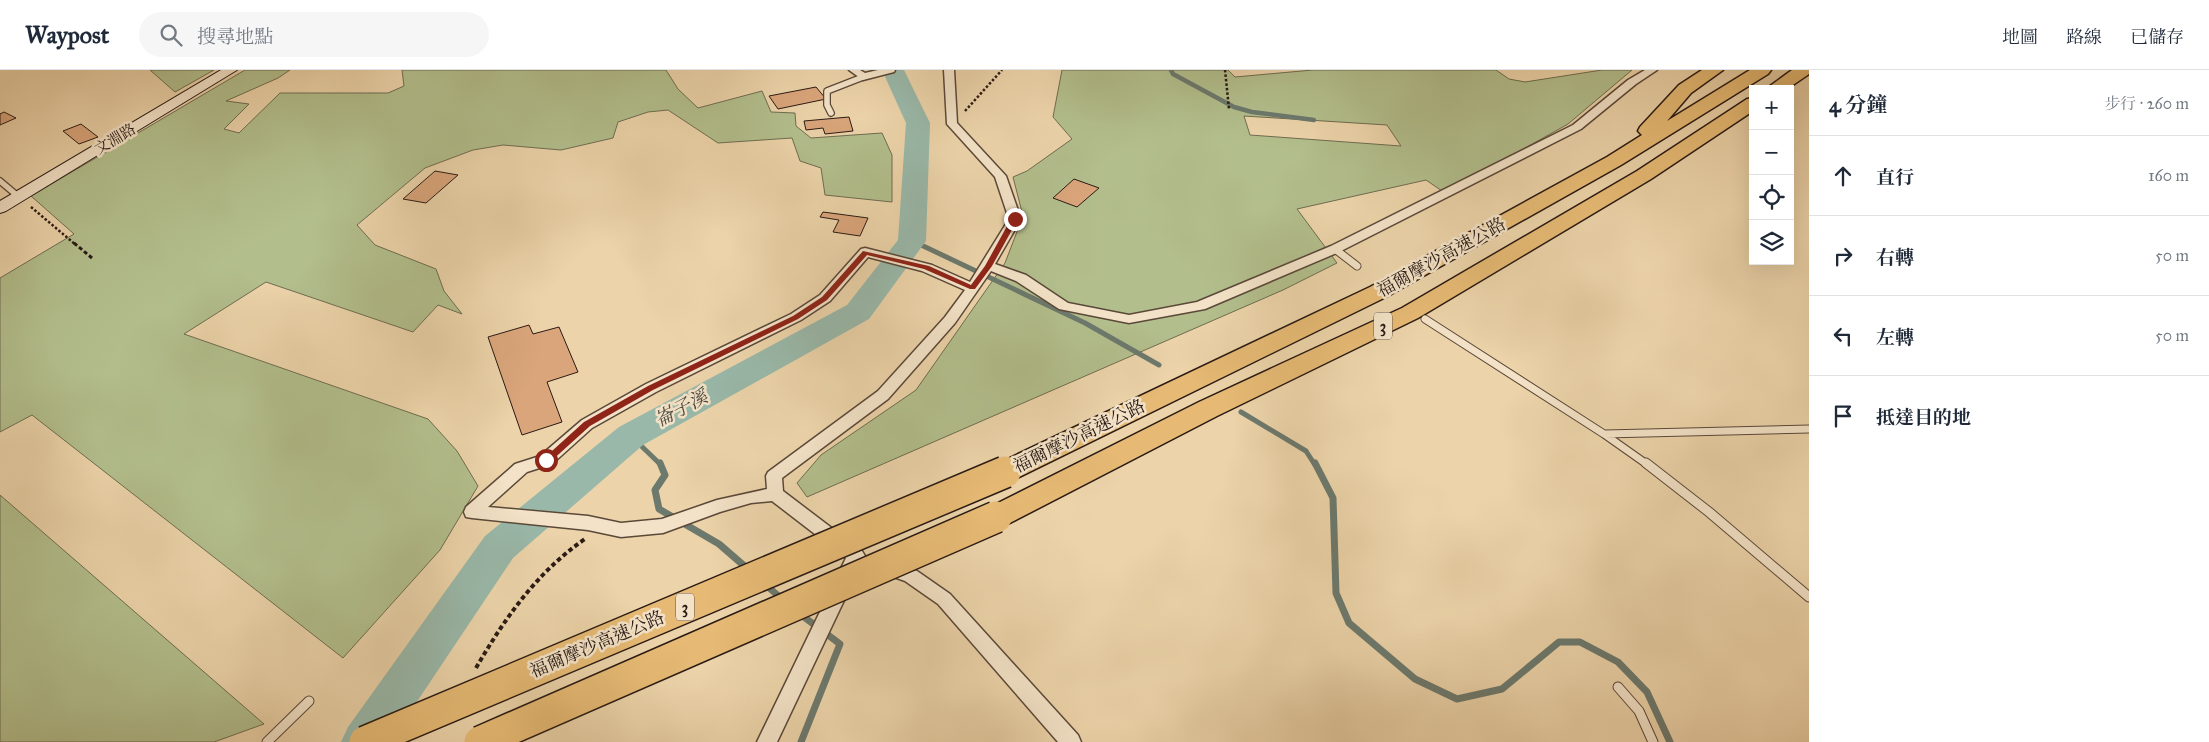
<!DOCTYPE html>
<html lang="zh-TW">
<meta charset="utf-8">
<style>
:root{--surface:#fff;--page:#f6f6f7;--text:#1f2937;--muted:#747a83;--line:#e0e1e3}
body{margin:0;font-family:"IM FELL Great Primer","Noto Serif TC",serif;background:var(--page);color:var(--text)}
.controls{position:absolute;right:15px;top:15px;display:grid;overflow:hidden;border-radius:0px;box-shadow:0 5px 20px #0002}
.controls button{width:45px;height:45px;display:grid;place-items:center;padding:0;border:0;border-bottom:1px solid var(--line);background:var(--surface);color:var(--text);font:25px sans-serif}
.stop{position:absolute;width:15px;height:15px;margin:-11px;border:4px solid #8f2418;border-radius:50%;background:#fff}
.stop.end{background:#8f2418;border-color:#fff;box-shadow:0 1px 5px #0008}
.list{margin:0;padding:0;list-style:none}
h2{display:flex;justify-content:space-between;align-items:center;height:65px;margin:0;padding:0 20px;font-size:21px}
h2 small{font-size:16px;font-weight:400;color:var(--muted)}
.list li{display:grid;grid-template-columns:32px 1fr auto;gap:15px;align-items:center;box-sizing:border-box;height:80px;padding:0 20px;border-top:1px solid var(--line)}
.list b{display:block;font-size:19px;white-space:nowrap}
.list em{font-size:16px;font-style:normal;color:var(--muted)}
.icon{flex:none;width:28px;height:28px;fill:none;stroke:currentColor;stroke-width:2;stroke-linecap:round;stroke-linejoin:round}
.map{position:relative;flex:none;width:1809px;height:672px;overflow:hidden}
header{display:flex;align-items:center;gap:30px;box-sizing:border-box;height:70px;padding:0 25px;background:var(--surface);border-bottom:1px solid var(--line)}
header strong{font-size:24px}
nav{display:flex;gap:28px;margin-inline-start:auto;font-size:18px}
.search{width:350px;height:45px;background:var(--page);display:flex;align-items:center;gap:12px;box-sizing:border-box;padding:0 18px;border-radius:28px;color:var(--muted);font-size:19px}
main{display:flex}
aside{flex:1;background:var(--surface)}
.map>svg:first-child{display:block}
.green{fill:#b2be8c;stroke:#6e6c50;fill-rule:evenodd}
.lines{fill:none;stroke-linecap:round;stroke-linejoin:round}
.stream-far2{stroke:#6c796d;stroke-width:4.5}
.stream-far1{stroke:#6c796d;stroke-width:5}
.stream{stroke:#6c796d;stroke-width:7}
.river{fill:#99b8a9;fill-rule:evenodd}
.building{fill:#daa57b;stroke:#291a14}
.lane-far2-casing{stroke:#5a4839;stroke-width:8}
.lane-far1-casing{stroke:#5a4839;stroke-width:9}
.lane-casing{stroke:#5a4839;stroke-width:11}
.street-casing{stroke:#5a4839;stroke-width:3}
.secondary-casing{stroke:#291a14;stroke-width:2}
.highway-casing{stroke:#291a14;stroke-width:3}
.path-far2{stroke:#291a14;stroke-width:2.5;stroke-dasharray:2.5 2;stroke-linecap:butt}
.path-far1{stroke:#291a14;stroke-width:3;stroke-dasharray:4 2.5;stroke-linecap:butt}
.path{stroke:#291a14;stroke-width:4;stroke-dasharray:4.5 3;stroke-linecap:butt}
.lane-far2{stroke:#f3e2c7;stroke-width:5.5}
.lane-far1{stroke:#f3e2c7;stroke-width:7}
.lane{stroke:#f3e2c7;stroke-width:9}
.street{fill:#f3e2c7;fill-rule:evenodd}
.secondary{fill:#f3e2c7;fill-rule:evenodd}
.highway{fill:#e6ba74;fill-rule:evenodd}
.highway-bridge-casing{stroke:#291a14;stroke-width:34;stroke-linecap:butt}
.highway-bridge{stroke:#e6ba74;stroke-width:31}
.route{fill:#8f2418}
.labels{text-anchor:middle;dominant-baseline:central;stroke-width:5;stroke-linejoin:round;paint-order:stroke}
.far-street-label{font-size:15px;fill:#291a14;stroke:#f3e2c7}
.shield{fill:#f3e2c7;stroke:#66564a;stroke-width:1}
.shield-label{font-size:16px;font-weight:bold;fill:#291a14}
.street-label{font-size:18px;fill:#291a14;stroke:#f3e2c7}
.water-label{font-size:19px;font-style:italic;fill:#4b4941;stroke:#f3e2c7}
</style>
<header>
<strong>Waypost</strong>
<div class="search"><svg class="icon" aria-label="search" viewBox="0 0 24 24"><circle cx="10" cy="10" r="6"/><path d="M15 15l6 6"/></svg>搜尋地點</div>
<nav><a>地圖</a><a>路線</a><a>已儲存</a></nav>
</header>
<main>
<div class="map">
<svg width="1809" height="672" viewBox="0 0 1809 672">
<rect width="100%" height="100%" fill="#ecd3a9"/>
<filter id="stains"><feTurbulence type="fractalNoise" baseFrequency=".004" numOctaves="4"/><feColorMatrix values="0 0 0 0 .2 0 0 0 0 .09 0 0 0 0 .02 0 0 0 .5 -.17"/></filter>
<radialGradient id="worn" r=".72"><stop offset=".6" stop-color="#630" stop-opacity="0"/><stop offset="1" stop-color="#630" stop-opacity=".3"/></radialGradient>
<path class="green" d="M150 0H214L175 22Z
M245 0H290L278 8 226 31 249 34 224 59 239 63 280 23H388L404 16 402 0H666L678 19 698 38 762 21 771 42 795 43 796 56 811 68 882 63 892 85V132L825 125 821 98 800 91 792 68 718 73 668 40 648 42 618 52 613 68 561 80 503 75 473 80 425 98 357 155 375 175 436 199 444 221 462 244 438 235 413 262 266 212 184 264 428 349 457 381 478 416 440 480 343 588 32 345 0 362V208L74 164 31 126Z
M1062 0H1228L1235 7 1313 0H1496L1509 9 1525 12 1602 0H1632L1568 54 1445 123 1426 110 1297 139 1337 193 1283 220 807 427 797 413 821 385 916 320 1005 193 1023 146 1013 107 1027 101 1072 69 1053 47ZM1244 46 1387 55 1401 76 1250 65Z
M0 425 264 654 214 672H0Z"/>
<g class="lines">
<path class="stream-far2" d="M1171 0 1173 4 1234 37 1252 42 1314 50
M912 171 920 175"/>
<path class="stream-far1" d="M917 173 1085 253 1159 295
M1241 342 1306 381 1315 395
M631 366 661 395"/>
<path class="stream" d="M660 393 665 405 655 420 659 439 719 474 749 500
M1315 393 1333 428 1336 523 1349 553 1415 609 1457 629 1502 619 1559 572H1580L1618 592 1647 622 1670 672
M766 515 783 530
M800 544 840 574 801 672"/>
<path class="river" d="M882 0H904L930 53 926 171 869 249 643 375 513 488 390 672H341L348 657 485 466 619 357 847 235 898 170 906 53Z"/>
</g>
<path class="building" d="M816 17 826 29 778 39 769 26Z
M4 42 16 48 0 55V44Z
M849 47 853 61 825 64 823 58 806 60 804 51Z
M81 54 98 67 79 74 63 61Z
M435 101 458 105 426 133 403 129Z
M1074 109 1099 118 1077 137 1053 128Z
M823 142 868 148 860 166 833 162 839 150 820 147Z
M529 255 533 264 559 257 578 302 547 312 562 352 522 365 488 267Z"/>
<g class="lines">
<g class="lane-far2-casing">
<path id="lane-far2" d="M831 43 827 35V21L863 7
M0 111 19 127"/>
</g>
<g class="lane-far1-casing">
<path id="lane-far1" d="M1335 179 1357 196
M1425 249 1604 364 1648 395
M1605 364 1809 359"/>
</g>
<g class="lane-casing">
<path id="lane" d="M1646 393 1709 442 1809 527
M1618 617 1639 641 1653 672
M267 672 309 631"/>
</g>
<g class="street-casing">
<path id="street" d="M849 0H860L865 3 878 0H895L894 2 863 10Z
M944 0H954L957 53 1006 106 1021 149 995 194 1026 205 1068 233 1129 245 1197 232 1331 176 1573 55 1628 10 1645 0H1657L1636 14 1581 59 1339 182 1205 239 1129 253 1059 239 1016 211 991 201 955 253 888 329 782 408 783 421 862 481 865 486 777 672H757L846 488 772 431 751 433 720 442 663 463 621 467 588 460 472 448 466 447 464 442 466 437 515 394 540 386 582 350 646 314 791 244 820 225 861 179 865 178 932 195 970 212 1009 149 995 107 947 54ZM868 187 922 201 965 220 945 247 878 321 768 402 766 406 767 419 717 430 662 449 621 453 588 446 488 437 527 402 552 394 592 358 656 322 801 250 830 231Z
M886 490 917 501 950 524 1078 665 1081 672H1058L938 534 905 511 880 502 877 497 880 492Z"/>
</g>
<g class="secondary-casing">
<path id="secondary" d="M221 0H237L6 141 0 143V131Z"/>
</g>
<g class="highway-casing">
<path id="highway" d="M1702 0H1723L1691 23 1667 51 1750 0H1771L1768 4 1621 95 1386 227 1015 409 1005 413 995 409 991 402 995 395 1370 217 1607 87 1642 65 1638 61 1640 57 1679 15Z
M1792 0H1809V4L1787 19H1766Z
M1753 28V41L1651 109 1418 248 1217 346 1006 455 996 458 986 455 981 447 986 439 1199 332 1402 238 1637 101 1747 29Z"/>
</g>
<path class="path-far2" d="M1225 0 1229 39
M965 41 1002 0
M31 137 76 175"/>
<path class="path-far1" d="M74 173 92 188"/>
<path class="path" d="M476 598C505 548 537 502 585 469"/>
<use href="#lane-far2" class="lane-far2"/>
<use href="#lane-far1" class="lane-far1"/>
<use href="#lane" class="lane"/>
<use href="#street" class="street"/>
<use href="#secondary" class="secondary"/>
<use href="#highway" class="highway"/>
<g class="highway-bridge-casing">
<path id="highway-bridge" d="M365 672 1005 402
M480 672 996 447"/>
</g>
<use href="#highway-bridge" class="highway-bridge"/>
</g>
<path class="route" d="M1012 147 1018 149 992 196 975 219H970L924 199 867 185 827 230 798 249 653 320 590 356 549 393H543L542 390 584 352 648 316 793 246 822 227 863 181 929 196 971 215 985 196Z"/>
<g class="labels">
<g class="far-street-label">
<text transform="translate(115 69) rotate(-31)">文淵路</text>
</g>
<g class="shield">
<rect x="1374" y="242.5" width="18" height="27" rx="4"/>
<rect x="676" y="523.5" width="18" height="27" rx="4"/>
</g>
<g class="shield-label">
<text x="1383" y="256">3</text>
<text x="685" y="537">3</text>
</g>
<g class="street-label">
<text transform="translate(1441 187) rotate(-29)">福爾摩沙高速公路</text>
<text transform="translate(1079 366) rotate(-26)">福爾摩沙高速公路</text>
<text transform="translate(597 574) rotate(-23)">福爾摩沙高速公路</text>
</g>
<g class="water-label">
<text transform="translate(681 338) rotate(-28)">崙子溪</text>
</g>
</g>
<rect width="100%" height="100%" filter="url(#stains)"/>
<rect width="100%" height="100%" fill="url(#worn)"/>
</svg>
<div class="controls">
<button>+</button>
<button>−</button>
<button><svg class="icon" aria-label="locate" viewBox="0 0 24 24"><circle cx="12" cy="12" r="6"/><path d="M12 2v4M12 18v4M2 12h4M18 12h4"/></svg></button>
<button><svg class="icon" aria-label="layers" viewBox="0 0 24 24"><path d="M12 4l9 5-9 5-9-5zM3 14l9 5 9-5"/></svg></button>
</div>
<div class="stop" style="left:546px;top:390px"></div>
<div class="stop end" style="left:1015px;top:149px"></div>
</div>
<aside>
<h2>4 分鐘<small>步行 · 260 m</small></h2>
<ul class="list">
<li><svg class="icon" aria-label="ahead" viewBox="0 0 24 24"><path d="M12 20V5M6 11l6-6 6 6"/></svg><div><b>直行</b></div><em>160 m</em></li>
<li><svg class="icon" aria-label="right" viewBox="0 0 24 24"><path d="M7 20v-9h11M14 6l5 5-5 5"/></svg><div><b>右轉</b></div><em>50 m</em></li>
<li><svg class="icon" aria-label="left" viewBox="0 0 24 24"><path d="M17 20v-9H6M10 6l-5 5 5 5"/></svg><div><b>左轉</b></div><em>50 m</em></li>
<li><svg class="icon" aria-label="arrive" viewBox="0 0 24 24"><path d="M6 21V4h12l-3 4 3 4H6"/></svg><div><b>抵達目的地</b></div></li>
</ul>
</aside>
</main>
